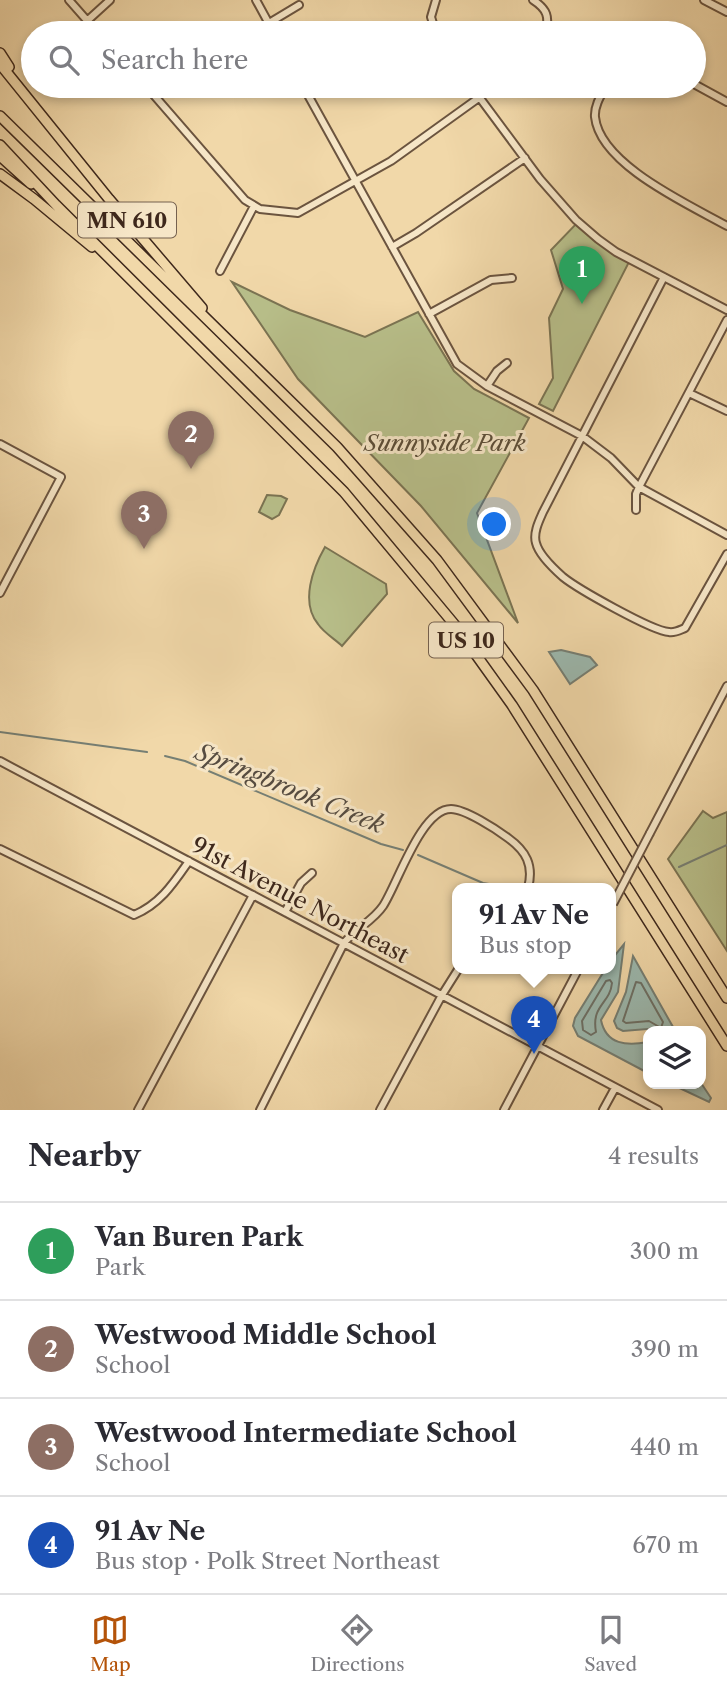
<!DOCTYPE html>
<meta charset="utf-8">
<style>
:root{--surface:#fff;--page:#f7f7f7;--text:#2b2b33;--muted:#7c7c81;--line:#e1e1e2;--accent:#b45309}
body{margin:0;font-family:"Libre Caslon Text",serif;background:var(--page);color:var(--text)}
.controls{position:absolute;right:21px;bottom:21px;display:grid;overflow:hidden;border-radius:14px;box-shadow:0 4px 10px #0003}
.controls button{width:63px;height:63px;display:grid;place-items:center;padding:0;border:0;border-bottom:2px solid var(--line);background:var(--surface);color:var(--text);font:35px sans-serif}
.you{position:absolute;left:495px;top:525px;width:24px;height:24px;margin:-18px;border:5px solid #fff;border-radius:50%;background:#1a73e8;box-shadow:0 0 0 10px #1a73e833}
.badge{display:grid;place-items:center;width:46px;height:46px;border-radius:50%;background:var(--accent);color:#fff;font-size:23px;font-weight:700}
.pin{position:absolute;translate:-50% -58px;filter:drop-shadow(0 2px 4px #0008)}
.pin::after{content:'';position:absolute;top:37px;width:24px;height:21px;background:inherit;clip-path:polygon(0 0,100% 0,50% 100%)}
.popup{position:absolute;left:452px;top:883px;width:164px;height:91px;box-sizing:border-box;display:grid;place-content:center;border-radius:14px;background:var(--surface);filter:drop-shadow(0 2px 5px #0005);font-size:23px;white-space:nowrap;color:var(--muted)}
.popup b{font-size:26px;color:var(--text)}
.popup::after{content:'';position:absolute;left:50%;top:100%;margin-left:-14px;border:14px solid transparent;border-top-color:var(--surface)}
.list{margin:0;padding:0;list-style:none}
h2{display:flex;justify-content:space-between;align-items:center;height:91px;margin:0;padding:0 28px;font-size:30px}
h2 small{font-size:23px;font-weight:400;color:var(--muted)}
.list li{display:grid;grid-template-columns:46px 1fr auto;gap:21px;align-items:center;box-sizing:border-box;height:98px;padding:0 28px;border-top:2px solid var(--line)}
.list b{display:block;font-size:26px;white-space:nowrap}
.list p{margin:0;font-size:23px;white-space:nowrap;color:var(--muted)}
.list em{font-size:23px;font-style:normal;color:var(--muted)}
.icon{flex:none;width:38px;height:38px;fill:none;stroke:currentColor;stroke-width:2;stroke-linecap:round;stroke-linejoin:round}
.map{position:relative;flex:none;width:727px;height:1110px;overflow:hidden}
.search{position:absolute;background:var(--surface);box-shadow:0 4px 10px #0003;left:21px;right:21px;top:21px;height:77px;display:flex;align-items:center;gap:18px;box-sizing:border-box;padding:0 24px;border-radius:38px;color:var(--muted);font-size:26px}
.sheet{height:483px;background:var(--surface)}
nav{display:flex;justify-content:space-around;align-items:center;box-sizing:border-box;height:98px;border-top:2px solid var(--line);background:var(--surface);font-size:19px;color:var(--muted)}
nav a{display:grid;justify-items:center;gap:4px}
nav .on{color:var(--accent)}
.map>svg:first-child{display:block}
.green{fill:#b8bf8a;stroke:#7b7453;stroke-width:2}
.water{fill:#9cb9af;stroke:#767f74;stroke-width:2}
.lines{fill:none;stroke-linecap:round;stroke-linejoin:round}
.shore{stroke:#6d7066;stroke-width:2}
.stream{stroke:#767f74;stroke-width:2}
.minor-casing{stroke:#6b543f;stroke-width:10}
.highway-casing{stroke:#3e281c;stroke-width:12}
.minor{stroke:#f6e6c7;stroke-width:6}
.highway{stroke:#f1d8a9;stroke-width:9}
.minor-bridge-casing{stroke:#6b543f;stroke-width:10;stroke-linecap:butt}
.minor-bridge{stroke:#f6e6c7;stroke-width:6}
.labels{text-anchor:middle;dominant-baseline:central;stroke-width:6;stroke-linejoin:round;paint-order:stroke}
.shield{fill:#f6e6c7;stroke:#75614f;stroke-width:2}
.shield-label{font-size:21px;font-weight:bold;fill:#3e281c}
.park-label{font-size:23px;font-style:italic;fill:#5c4e38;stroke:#f6e6c7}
.street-label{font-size:23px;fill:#3e281c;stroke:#f6e6c7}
.water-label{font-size:24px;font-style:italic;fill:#564c41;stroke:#f6e6c7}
</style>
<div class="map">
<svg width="727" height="1110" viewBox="0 0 727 1110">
<rect width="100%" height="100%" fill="#f1d8a9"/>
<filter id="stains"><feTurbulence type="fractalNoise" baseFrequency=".00286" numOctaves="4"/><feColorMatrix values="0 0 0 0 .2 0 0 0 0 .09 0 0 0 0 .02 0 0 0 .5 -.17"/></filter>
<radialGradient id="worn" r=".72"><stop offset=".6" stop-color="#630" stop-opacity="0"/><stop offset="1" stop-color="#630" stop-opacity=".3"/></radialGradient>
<path class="green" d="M576 224 605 248 629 262 553 411 539 404 553 378 549 318 563 289 551 250Z
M232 282 290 310 365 337 418 312 454 371 474 389 529 418 477 513 518 623 421 506 298 379Z
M267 495 281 496 287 499 279 515 272 519 259 512Z
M325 547 386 584 387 594 342 646C335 639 324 633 318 624 300 602 313 568 325 547Z
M703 811 713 818 727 812V951L668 859Z"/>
<path class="water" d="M561 650 590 657 597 665 570 684 549 652Z
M624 944 618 992 601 1020C606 1045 627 1046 648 1042V1073L578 1036 573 1026 575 1018 606 968H611V960Z
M633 956 673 1027 623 1031 617 1028 614 1021 626 992Z
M701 1083 711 1098 709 1102 671 1084Z"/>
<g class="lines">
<path class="shore" d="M610 980 612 983C610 1004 591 1005 596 1032L591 1035 583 1030 582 1021 606 981Z
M636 982 641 983 663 1022 661 1028 649 1021 626 1023 623 1021Z"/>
<path class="stream" d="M0 732 147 752
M165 756 185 761 381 844 403 850
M418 855 483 883 513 888
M679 867 727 845"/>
<g class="minor-casing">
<path id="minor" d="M69 0 98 33
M256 0 274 33
M436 0 431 17 436 33
M533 0C547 9 550 17 545 33
M704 0 727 12
M87 21 110 0
M269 23 299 5
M694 84 727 102
M146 86 245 200 260 209 298 213 391 161 480 97
M303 86 457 364 487 386 582 436 611 458 639 487 727 535
M471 86 540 179 576 220 598 239 616 252 727 310
M606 86C601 95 594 106 595 117 600 165 690 205 727 226
M392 247 416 233 525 158
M220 271 254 206
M664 277 543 512C539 521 533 533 536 543 539 555 554 569 563 577 578 589 652 631 669 632 675 633 680 630 685 628L727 554
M429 314 491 280 512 278
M487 386 497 371 507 363
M689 393 727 411
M0 444 61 477 0 593
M636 510V494L639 487 727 320
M0 761 658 1110
M650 833 727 686
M0 849 134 915C160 904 173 884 189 861
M285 912 301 883 312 873
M138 1110 253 895
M260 1110 344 943C355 929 373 921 383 906 398 883 421 809 451 809 465 809 496 829 508 838 526 851 534 865 528 888
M380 1110 442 995 459 968
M504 1110 579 968
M603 1110 615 1088"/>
</g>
<g class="highway-casing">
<path id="highway" d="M0 53 9 67
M0 64 109 199 202 308
M0 116 337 447 437 560 533 690 727 998
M0 145 56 205 344 492 454 624 512 705 727 1046
M0 156 31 184
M0 174 34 199 92 247"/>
</g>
<use href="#minor" class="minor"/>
<use href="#highway" class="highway"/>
<g class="minor-bridge-casing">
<path id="minor-bridge" d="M613 904 650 833"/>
</g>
<use href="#minor-bridge" class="minor-bridge"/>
</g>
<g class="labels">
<g class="shield">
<rect x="78" y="202.5" width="98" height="35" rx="5"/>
<rect x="429" y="622.5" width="74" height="35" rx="5"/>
</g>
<g class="shield-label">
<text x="127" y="220">MN 610</text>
<text x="466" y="640">US 10</text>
</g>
<g class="park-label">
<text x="445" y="443">Sunnyside Park</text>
</g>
<g class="street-label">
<text transform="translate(300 900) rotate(28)">91st Avenue Northeast</text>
</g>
<g class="water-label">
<text transform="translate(290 788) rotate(22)">Springbrook Creek</text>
</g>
</g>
<rect width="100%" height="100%" filter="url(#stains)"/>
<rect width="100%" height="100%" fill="url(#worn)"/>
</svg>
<div class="controls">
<button><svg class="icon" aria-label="layers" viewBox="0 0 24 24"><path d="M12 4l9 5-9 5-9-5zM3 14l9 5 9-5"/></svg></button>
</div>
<div class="you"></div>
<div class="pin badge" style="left:582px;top:304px;background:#2e9e5b">1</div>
<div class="pin badge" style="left:191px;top:469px;background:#8d6e63">2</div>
<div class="pin badge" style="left:144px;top:549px;background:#8d6e63">3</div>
<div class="pin badge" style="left:534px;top:1054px;background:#1a4fb4">4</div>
<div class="popup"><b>91 Av Ne</b>Bus stop</div>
<div class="search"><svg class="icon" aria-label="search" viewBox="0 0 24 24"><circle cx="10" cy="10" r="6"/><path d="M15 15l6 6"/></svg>Search here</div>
</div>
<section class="sheet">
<h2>Nearby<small>4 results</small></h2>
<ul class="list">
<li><span class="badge" style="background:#2e9e5b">1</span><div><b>Van Buren Park</b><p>Park</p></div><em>300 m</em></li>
<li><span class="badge" style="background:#8d6e63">2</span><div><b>Westwood Middle School</b><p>School</p></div><em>390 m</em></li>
<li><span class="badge" style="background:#8d6e63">3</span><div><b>Westwood Intermediate School</b><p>School</p></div><em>440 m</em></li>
<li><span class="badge" style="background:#1a4fb4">4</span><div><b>91 Av Ne</b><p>Bus stop · Polk Street Northeast</p></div><em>670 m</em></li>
</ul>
</section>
<nav>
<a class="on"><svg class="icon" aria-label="map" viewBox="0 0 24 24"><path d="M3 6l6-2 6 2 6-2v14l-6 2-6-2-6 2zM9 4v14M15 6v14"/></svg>Map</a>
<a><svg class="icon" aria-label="directions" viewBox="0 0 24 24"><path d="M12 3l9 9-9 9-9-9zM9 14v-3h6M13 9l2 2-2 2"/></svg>Directions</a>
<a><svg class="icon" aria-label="saved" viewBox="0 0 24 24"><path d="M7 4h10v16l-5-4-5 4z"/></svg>Saved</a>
</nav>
